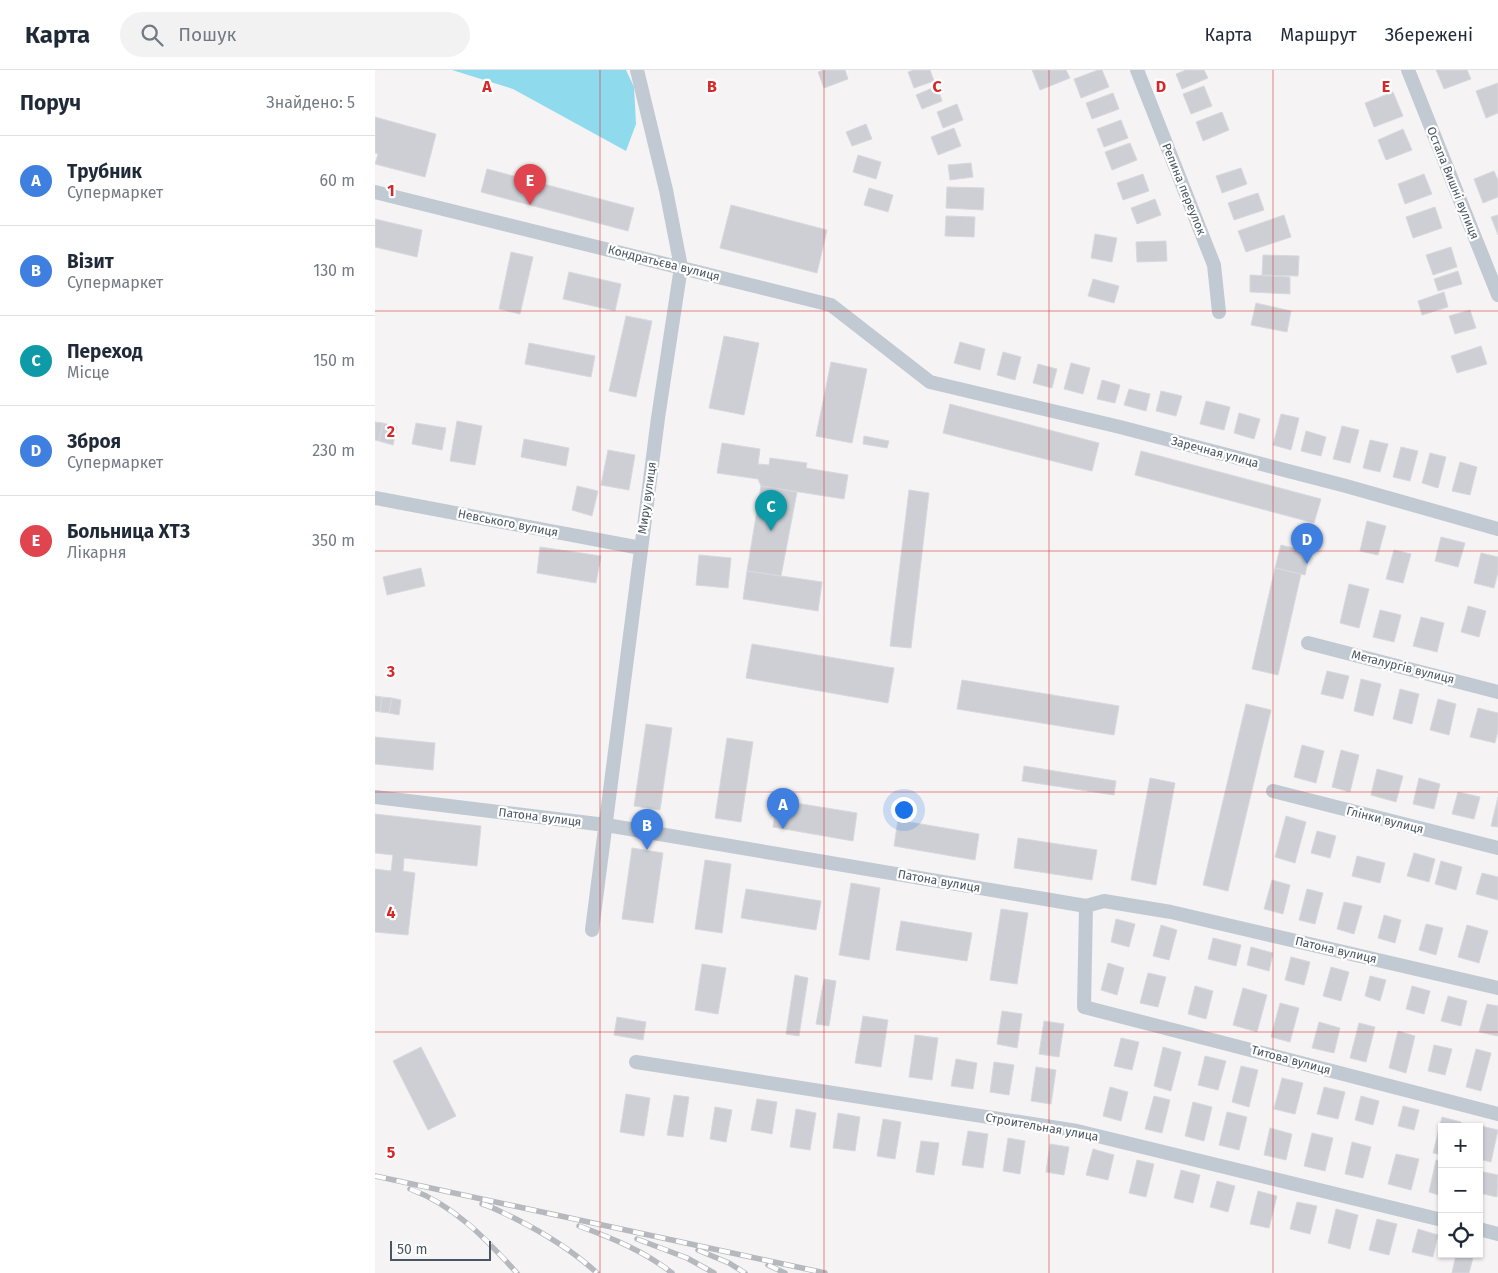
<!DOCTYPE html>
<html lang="uk">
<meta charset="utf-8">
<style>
:root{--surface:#fff;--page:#f2f2f3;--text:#1f2937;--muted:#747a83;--line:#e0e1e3;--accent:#2563eb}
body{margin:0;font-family:"Fira Sans",sans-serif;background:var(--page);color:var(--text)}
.controls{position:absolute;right:15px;bottom:15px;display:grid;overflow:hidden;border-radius:0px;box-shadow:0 1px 4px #0004}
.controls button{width:45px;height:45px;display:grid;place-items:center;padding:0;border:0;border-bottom:1px solid var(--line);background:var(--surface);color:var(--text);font:25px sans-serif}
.scale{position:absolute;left:15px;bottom:12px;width:101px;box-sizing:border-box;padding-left:5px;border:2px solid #4a5661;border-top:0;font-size:14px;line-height:18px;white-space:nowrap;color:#4a5661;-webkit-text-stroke:4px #fff;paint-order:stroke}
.you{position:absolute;left:528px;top:739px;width:18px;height:18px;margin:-12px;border:4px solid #fff;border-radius:50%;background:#1a73e8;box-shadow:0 0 0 8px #1a73e833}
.badge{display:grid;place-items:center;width:32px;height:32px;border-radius:50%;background:var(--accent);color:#fff;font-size:16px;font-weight:700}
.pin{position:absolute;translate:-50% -41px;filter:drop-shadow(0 1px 2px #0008)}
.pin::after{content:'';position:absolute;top:26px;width:18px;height:15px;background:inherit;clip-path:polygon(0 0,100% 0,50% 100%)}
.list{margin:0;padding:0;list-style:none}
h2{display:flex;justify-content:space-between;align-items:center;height:65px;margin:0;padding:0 20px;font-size:21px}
h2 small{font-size:16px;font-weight:400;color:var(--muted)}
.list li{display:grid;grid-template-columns:32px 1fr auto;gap:15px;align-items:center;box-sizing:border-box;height:90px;padding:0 20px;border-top:1px solid var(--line)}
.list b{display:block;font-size:19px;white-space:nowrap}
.list p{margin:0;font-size:16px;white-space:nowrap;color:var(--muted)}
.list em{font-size:16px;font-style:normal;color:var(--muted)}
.icon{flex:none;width:28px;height:28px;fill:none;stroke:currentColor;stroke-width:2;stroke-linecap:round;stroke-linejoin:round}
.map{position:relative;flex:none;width:1123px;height:1203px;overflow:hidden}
header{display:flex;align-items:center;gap:30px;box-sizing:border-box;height:70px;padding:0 25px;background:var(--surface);border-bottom:1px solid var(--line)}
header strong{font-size:24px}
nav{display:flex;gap:28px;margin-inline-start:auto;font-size:18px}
.search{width:350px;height:45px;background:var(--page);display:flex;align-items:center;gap:12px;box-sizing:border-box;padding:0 18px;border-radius:28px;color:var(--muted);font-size:19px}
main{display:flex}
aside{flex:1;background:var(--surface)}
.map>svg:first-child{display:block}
.water{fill:#90daee}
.building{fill:#cdcfd5;stroke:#d7d9de}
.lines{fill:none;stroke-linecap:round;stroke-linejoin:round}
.minor{stroke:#c1cad2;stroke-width:14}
.rail-casing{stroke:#b5b8bd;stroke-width:5.5}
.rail{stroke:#fff;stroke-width:4;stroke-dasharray:11;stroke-linecap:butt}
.grid{fill:none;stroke:#d62828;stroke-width:1;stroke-opacity:0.55}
.labels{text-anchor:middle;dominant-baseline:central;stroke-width:4.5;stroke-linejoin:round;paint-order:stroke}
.street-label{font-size:12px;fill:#4a5661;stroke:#fff}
.grid-label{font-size:16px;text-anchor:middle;font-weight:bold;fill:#d62828;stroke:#fff;stroke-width:4.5;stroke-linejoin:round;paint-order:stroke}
</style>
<header>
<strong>Карта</strong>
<div class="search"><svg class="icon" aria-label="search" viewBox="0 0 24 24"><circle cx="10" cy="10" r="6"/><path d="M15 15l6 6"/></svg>Пошук</div>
<nav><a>Карта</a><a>Маршрут</a><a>Збережені</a></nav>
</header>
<main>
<aside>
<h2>Поруч<small>Знайдено: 5</small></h2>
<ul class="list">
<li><span class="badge" style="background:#3f7fe0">A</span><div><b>Трубник</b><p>Супермаркет</p></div><em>60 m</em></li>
<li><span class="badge" style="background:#3f7fe0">B</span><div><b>Візит</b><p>Супермаркет</p></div><em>130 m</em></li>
<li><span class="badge" style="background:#0f9aa8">C</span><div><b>Переход</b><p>Місце</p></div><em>150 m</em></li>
<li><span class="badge" style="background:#3f7fe0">D</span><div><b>Зброя</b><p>Супермаркет</p></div><em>230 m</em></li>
<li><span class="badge" style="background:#e0444e">E</span><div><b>Больница ХТЗ</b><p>Лікарня</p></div><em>350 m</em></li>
</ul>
</aside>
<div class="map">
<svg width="1123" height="1203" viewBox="0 0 1123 1203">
<rect width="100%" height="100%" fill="#f5f3f3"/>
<path class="water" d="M77 0H251L259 17 261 54 251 81 138 19Z"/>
<path class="building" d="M449 0H470L473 9 449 18 443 2Z
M539 0H555L559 11 539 18 533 2Z
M657 0H691L695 8 665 20Z
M723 0H727L734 17 706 28 699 9Z
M811 0H829L833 8 807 19 801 4Z
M1061 0H1092L1096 9 1069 19Z
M1123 13V43L1111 48 1101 21Z
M562 16 567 31 547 39 541 25Z
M829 16 837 36 816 44 808 24Z
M1018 22 1028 46 999 57 990 33Z
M738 23 744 39 717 49 711 33Z
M582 34 588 50 568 58 562 42Z
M847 42 854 60 828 71 821 52Z
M0 47 61 64 50 107 0 94 3 84 0 83Z
M746 50 753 68 729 77 722 59Z
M491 54 497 69 477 76 471 62Z
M579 58 586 76 563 85 556 67Z
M1028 59 1037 80 1011 90 1003 70Z
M755 73 762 90 737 100 730 82Z
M483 85 506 92 501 109 478 102Z
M596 93 598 107 575 110 573 95Z
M866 98 872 114 847 123 841 106Z
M112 99 259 138 253 161 106 122Z
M1119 101 1123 110V127L1108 133 1099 109Z
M768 104 774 121 748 130 742 113Z
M1049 104 1057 124 1030 134 1023 114Z
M572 117 609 118 608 140 571 138Z
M494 118 518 125 513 142 489 135Z
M883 123 889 140 859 150 853 133Z
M780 129 786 145 762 154 756 138Z
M356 135 452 160 442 203 345 178Z
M1060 137 1067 158 1038 168 1031 147Z
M909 145 916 167 871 182 863 161Z
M1123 145V165L1116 147Z
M571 146 600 147 599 167 570 166Z
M0 149 47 160 42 187 0 177Z
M720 164 742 168 737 192 716 188Z
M791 171 792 191 762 192 761 172Z
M1076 177 1082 197 1058 205 1051 185Z
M136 182 158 187 145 244 124 239Z
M888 185 924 186 923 206 887 205Z
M1083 201 1087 214 1063 221 1059 209Z
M194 202 246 214 240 241 188 229Z
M875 205 915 207V224L875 222Z
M718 209 744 216 739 233 713 226Z
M1069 222 1073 237 1047 245 1043 231Z
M881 233 916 241 912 262 876 255Z
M1095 240 1101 258 1080 264 1074 246Z
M251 246 277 251 261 327 234 321Z
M349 266 384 273 369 345 334 338Z
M585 272 610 279 605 300 579 293Z
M154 273 220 286 216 307 150 294Z
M1106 276 1112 294 1082 303 1076 286Z
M628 282 646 287 640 310 622 305Z
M456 292 492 299 477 373 441 366Z
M696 293 715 298 708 324 689 319Z
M663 294 682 299 677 318 658 313Z
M727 310 745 315 740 333 722 329Z
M754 319 775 324 771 341 749 335Z
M786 321 807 326 801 346 781 341Z
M831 331 855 337 849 360 825 354Z
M575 334 724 373 717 401 568 363Z
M864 343 885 349 879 369 859 363Z
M906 344 924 348 916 380 898 375Z
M82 351 107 356 100 395 75 391Z
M0 352 8 353 4 371 0 370Z
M8 353 22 357 18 375 4 371Z
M41 353 71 358 67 380 37 374Z
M967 356 984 360 975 393 958 389Z
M931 361 951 367 946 386 926 381Z
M489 366 514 371 512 378 488 374Z
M149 369 194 378 191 396 146 387Z
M995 370 1013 374 1005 402 988 398Z
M347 373 385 379 383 394 394 395 395 388 432 393 431 398 473 405 469 429 386 416 383 409 342 403Z
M1026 377 1043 381 1035 411 1018 407Z
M233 380 260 385 254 420 226 415Z
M766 381 946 429 939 453 760 405Z
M1055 383 1071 387 1063 418 1047 413Z
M1085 392 1102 397 1095 425 1077 421Z
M202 416 223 421 217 446 197 440Z
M386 416 422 422 406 506 372 501Z
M534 420 554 423 536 578 515 576Z
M992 451 1011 456 1003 485 985 481Z
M1066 467 1090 473 1083 497 1060 491Z
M906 475 935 482 930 505 900 498Z
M165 477 226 486 221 513 162 503Z
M1019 480 1036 484 1028 513 1011 509Z
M1106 483 1123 487V502L1119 518 1099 513Z
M324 485 356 488 353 518 321 515Z
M46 498 50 516 12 525 8 507Z
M900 498 926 504 903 605 877 599Z
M372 501 447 512 443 541 368 529Z
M974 514 994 519 984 558 965 553Z
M1093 536 1111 541 1104 567 1086 562Z
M1005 540 1026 545 1019 572 998 567Z
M1046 547 1069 553 1062 582 1038 576Z
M377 574 519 598 513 633 371 608Z
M952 601 974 606 968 629 946 624Z
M986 609 1006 614 998 646 979 641Z
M587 610 744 636 739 665 582 639Z
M1025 619 1044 624 1037 654 1018 649Z
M0 626 7 627 5 642 0 641Z
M7 627 17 628 14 643 5 642Z
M17 628 26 630 24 645 14 643Z
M1063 629 1081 634 1074 665 1055 660Z
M871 634 896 640 853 821 828 815Z
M1103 638 1123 643V661L1120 673 1095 667Z
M271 654 297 658 285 740 259 736Z
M0 667 60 673 58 700 0 694Z
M352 668 378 672 366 752 340 748Z
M927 675 949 681 941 713 919 707Z
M966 680 984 685 975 722 957 717Z
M649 696 741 711 739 725 647 711Z
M1002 699 1028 706 1021 732 996 725Z
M775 708 800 713 781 815 756 810Z
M1044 708 1065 714 1059 739 1038 734Z
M1083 722 1105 727 1099 749 1077 744Z
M1123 727V757L1116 756Z
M402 730 482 743 478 771 398 757Z
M0 744 106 756 102 796 29 788 28 801 40 803 33 865 0 862V799L16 801 18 785 0 783Z
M911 746 931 752 920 793 900 787Z
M523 750 604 764 600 790 519 776Z
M942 761 961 766 955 788 936 783Z
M643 768 722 780 717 810 639 798Z
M257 778 288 783 278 853 247 849Z
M1039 783 1060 789 1054 812 1032 806Z
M982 786 1010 793 1005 813 977 806Z
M330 790 356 794 347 863 320 859Z
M1066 791 1087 797 1081 820 1060 814Z
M1107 803 1123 807V830L1101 824Z
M897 810 915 815 908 844 889 839Z
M476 813 505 818 494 890 464 885Z
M371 819 446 831 441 860 366 848Z
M932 819 948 823 940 854 924 850Z
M969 832 987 836 979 864 962 859Z
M626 839 653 843 642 914 615 910Z
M1009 845 1026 850 1020 873 1003 868Z
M741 849 760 854 754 877 736 872Z
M526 851 597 863 592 891 521 880Z
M1051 854 1068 858 1061 885 1044 880Z
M786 855 802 860 794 890 778 886Z
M1092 855 1113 861 1104 893 1083 887Z
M838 868 866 875 861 896 833 889Z
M876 877 898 883 894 901 872 895Z
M916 887 935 892 929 915 910 910Z
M733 893 749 898 742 925 726 920Z
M327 894 351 898 343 944 320 940Z
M956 897 974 902 966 931 948 926Z
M773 903 791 907 783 937 765 933Z
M420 905 433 908 424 966 411 964Z
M995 906 1011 910 1005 931 990 926Z
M449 909 461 911 454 956 441 954Z
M820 916 838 921 831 949 813 944Z
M1037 916 1055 921 1049 944 1031 939Z
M868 918 892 925 882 962 858 955Z
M1073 926 1092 931 1086 956 1066 951Z
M905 933 924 938 915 972 896 967Z
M1112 934 1123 936V966L1104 962Z
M627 941 647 944 642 978 622 974Z
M488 946 513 950 506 997 480 993Z
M242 947 271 952 268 970 239 965Z
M669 951 689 954 684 987 664 984Z
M944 952 965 958 959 983 937 978Z
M984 953 1000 957 991 992 975 988Z
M1023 961 1040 966 1031 1003 1014 998Z
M540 965 563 968 557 1010 534 1007Z
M746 968 764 972 757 1000 739 996Z
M1059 975 1077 979 1070 1005 1053 1001Z
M46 977 81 1046 53 1060 18 991Z
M788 977 806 982 796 1021 779 1016Z
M1101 979 1116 983 1106 1021 1091 1017Z
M830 986 851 991 843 1020 823 1015Z
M581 989 602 993 598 1019 576 1016Z
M619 992 639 995 634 1025 615 1022Z
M866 996 883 1000 874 1037 857 1032Z
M661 997 681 1000 676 1034 656 1031Z
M907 1008 928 1013 920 1044 899 1039Z
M735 1017 753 1022 746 1051 728 1046Z
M949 1017 970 1022 963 1049 942 1044Z
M251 1024 275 1028 269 1066 245 1062Z
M299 1025 314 1027 308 1067 292 1065Z
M779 1026 795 1030 787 1063 770 1059Z
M986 1026 1004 1031 998 1055 980 1050Z
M382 1029 402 1032 397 1064 376 1060Z
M818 1032 837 1037 829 1071 810 1066Z
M1028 1036 1044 1040 1039 1060 1023 1056Z
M340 1037 357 1040 351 1072 335 1069Z
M421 1039 441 1043 435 1080 415 1077Z
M852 1042 872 1047 864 1080 844 1075Z
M463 1043 485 1047 480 1081 458 1078Z
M1067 1047 1086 1052 1085 1057H1067V1085L1058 1083Z
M508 1049 526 1052 520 1089 502 1086Z
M1106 1056 1123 1060 1116 1092 1104 1089V1064Z
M895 1058 917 1064 911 1090 889 1085Z
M593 1061 613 1064 608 1098 587 1095Z
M937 1063 958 1068 950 1101 929 1096Z
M633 1068 650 1071 645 1104 628 1101Z
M546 1071 564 1073 559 1105 541 1102Z
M977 1072 996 1077 988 1108 970 1104Z
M675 1074 694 1077 689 1105 671 1102Z
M718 1079 739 1085 733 1110 711 1105Z
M1021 1084 1044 1089 1036 1120 1013 1114Z
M762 1090 779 1094 771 1127 754 1123Z
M1061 1090 1067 1091V1126L1054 1122Z
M806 1100 825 1105 818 1133 799 1128Z
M1104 1101 1123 1105 1122 1127 1104 1123Z
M842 1111 860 1116 853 1142 835 1137Z
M883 1121 902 1126 894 1158 875 1154Z
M922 1132 942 1136 935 1164 915 1159Z
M961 1139 983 1145 975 1179 953 1173Z
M1002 1149 1022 1154 1014 1185 994 1180Z
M1043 1159 1063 1165 1058 1187 1037 1182Z
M1081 1184H1099L1094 1203H1077Z"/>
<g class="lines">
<path class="minor" d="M762 0 839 195 844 242
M1033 0 1123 225
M0 122 456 235 555 312 745 357 971 416 1123 459
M0 428 266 478
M933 573 1123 622
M898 721 1123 778
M0 727 231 755 711 836 729 831 796 842 1123 918
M711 836 709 937 1123 1044
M217 860 283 348 306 197 291 120 262 0
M261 992 702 1061 1067 1150
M1104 1159 1123 1164"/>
<g class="rail-casing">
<path id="rail" d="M0 1106 450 1203
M35 1119C79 1135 111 1169 142 1203
M107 1134C118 1137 128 1143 139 1148 169 1163 197 1180 222 1203
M204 1156C237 1168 269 1181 297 1203
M262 1169 312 1188 339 1203
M323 1180 354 1193 370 1203
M393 1195 410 1203"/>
</g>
<use href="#rail" class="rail"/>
</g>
<path class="grid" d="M225 0V1203M449 0V1203M674 0V1203M898 0V1203M0 241H1123M0 481H1123M0 722H1123M0 962H1123"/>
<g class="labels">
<g class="street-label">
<text transform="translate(1078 113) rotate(68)">Остапа Вишні вулиця</text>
<text transform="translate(809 119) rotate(68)">Репина переулок</text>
<text transform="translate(289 193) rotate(14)">Кондратьєва вулиця</text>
<text transform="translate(840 382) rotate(15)">Заречная улица</text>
<text transform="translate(272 428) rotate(-82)">Миру вулиця</text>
<text transform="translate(133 453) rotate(11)">Невського вулиця</text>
<text transform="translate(1028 597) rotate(14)">Металургів вулиця</text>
<text transform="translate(165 747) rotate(7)">Патона вулиця</text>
<text transform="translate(1010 750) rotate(14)">Глінки вулиця</text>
<text transform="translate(564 811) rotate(10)">Патона вулиця</text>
<text transform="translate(961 880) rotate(13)">Патона вулиця</text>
<text transform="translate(916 990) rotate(15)">Титова вулиця</text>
<text transform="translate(667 1057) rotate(10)">Строительная улица</text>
</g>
</g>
<g class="grid-label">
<text x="112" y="22">A</text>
<text x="337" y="22">B</text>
<text x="562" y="22">C</text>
<text x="786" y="22">D</text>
<text x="1011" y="22">E</text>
<text x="16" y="126">1</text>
<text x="16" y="367">2</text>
<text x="16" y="607">3</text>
<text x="16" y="848">4</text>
<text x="16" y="1088">5</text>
</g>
</svg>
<div class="controls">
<button>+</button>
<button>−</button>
<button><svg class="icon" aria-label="locate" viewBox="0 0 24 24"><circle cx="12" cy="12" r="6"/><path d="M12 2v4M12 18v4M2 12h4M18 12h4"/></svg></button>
</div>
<div class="scale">50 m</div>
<div class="you"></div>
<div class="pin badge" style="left:408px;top:759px;background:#3f7fe0">A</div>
<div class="pin badge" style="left:272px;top:780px;background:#3f7fe0">B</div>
<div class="pin badge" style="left:396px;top:461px;background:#0f9aa8">C</div>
<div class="pin badge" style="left:932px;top:494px;background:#3f7fe0">D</div>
<div class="pin badge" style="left:155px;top:135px;background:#e0444e">E</div>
</div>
</main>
